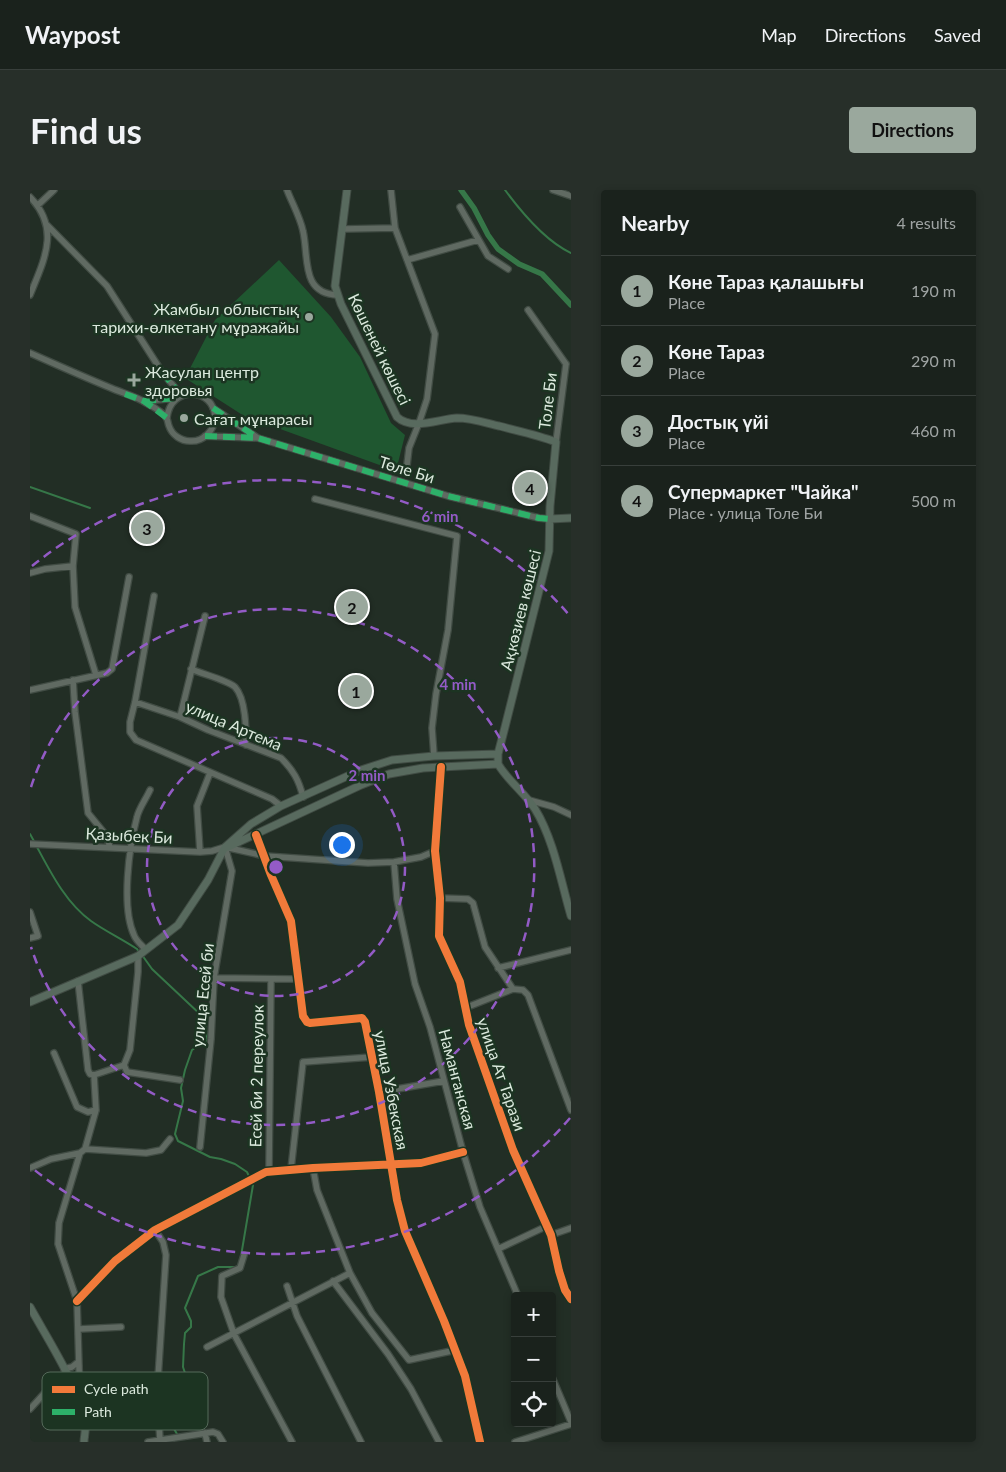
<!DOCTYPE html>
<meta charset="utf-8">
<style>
:root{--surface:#1a221c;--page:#272f29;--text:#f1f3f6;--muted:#9fa4a3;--line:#383f3b;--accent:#9aa89d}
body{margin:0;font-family:Lato,sans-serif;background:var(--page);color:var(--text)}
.controls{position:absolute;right:15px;bottom:15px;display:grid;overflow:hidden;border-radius:5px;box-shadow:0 2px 8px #0003}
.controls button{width:45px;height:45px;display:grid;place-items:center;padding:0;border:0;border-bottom:1px solid var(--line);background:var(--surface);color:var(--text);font:25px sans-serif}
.you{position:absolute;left:311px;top:654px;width:18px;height:18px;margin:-12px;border:4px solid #fff;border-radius:50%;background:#1a73e8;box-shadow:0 0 0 8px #1a73e833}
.badge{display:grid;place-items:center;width:32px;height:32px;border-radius:50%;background:var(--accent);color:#111;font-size:16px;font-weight:700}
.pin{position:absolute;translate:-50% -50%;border:2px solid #fff;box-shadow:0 1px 5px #0006}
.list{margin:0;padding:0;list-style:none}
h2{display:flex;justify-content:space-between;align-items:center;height:65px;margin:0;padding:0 20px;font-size:21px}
h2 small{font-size:16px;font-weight:400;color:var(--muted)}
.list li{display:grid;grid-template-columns:32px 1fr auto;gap:15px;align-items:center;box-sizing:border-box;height:70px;padding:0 20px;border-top:1px solid var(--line)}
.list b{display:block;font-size:19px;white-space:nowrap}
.list p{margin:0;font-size:16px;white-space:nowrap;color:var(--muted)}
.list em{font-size:16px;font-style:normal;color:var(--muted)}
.icon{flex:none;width:28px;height:28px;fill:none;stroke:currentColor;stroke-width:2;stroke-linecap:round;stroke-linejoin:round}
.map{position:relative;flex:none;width:541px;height:1252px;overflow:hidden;border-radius:5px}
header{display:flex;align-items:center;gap:30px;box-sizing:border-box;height:70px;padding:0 25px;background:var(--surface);border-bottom:1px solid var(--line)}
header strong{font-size:24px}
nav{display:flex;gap:28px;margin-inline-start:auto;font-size:18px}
.intro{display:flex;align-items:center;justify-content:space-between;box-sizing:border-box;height:120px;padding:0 30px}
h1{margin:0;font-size:35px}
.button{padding:12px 22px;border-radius:5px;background:var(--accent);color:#111;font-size:18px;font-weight:700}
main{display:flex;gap:30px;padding:0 30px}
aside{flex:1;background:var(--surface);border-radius:5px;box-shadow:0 2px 8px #0003}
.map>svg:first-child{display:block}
.green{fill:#1f5730}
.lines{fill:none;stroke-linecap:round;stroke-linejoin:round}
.stream{stroke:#367748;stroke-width:2}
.canal{stroke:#367748;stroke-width:5.5}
.minor-casing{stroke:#414c44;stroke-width:8}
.major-casing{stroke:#414c44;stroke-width:9}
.minor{stroke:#606a62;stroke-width:5.5}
.major{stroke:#586a5e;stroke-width:7}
.quiet{stroke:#2db169;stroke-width:6;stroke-dasharray:12 6;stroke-linecap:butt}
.cycleway-casing{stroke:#1c3422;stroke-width:11}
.cycleway{stroke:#f17a3a;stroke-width:8}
.ring{fill:none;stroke:#935bc6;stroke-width:2.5;stroke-dasharray:9 6}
.poi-dot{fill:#9aa89d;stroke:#1c3422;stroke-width:2}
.labels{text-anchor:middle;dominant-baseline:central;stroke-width:5;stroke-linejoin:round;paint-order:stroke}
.poi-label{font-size:16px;fill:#dbe9dd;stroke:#1c3422;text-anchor:start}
.street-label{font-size:16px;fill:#dbe9dd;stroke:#1c3422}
.key{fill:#1c3422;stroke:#556a5a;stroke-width:1}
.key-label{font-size:14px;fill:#dbe9dd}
.centre{fill:#935bc6;stroke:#1c3422;stroke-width:2.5}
.ring-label{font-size:15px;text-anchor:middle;font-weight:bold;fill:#935bc6;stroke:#1c3422;stroke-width:5;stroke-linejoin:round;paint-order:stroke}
</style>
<header>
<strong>Waypost</strong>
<nav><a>Map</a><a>Directions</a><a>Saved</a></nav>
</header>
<div class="intro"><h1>Find us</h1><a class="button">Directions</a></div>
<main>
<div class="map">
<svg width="541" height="1252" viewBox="0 0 541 1252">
<rect width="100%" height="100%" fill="#222e25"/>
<path class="green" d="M249 70 301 127 330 167 361 233 375 245 366 281 214 226 155 188 185 130Z"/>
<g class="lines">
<path class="stream" d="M475 0C492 23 515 51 541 63
M0 297 60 318
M0 644 5 653
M7 657C21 683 36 713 61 731 75 741 92 749 107 759L109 762
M112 765 122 779 172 826 176 837 177 850 162 860 155 880 151 898 153 911 145 944 148 951 180 967 191 969 205 974 217 982 223 995 210 1072
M147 1244 136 1225 139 1210 156 1197 158 1192 153 1177 154 1154 155 1143 161 1137V1131L155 1118 168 1086 188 1077H206"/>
<path class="canal" d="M431 0 444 18 458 45 468 59 489 74 512 84 541 115"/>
<g class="minor-casing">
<path id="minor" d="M257 0C262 13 270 27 273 41 279 66 270 104 308 105
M361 0 365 38 405 144 397 209 389 233 379 258 377 275
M523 0 541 6
M0 7C31 39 14 70 0 105
M8 15 24 0
M430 17 458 66 478 79
M17 35 77 96 132 182 151 205
M313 39 365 38
M377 70 448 50
M498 120 536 174
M0 163C27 175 54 187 81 198 92 203 106 206 116 213 122 216 134 223 137 229 138 231 138 234 139 236 142 245 151 251 160 251 173 252 184 241 185 228 185 197 140 195 137 228
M114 211 147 208
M183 218 228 248
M175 246 228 248 418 306 509 328 520 329
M526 252 536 174
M285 309 427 346 418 440 406 504 402 538 404 566
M0 326 46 344 43 376 45 417 66 485
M0 383 15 379 43 376
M124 406 105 512 100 532V542L106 550 242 609 251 616
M161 479C172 484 197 490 205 497 216 509 216 539 216 555
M43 490 45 522 58 623 76 645 80 657
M0 500 77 483 82 479 99 387
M105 512 150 527 178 540 251 568C263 580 269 590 273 607
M150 527 175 426
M411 577 405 661 410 708 409 746 430 792 439 835 483 960 521 1045 529 1081 535 1100 541 1109
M499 610 524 617 541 625
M226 645 241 685 261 731 273 826 277 832 280 833 332 828 335 832 349 902 367 1010 375 1041 414 1131 435 1186 450 1252
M0 654 170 662 182 661 195 657 235 666 338 673 364 672 391 667 405 661
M170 662 167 616 180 583
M364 672 367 709 385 794 400 837 433 962 450 1017 488 1106
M410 708 438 709 443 713 455 757 483 799
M0 722 8 746 0 748
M116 760C112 755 106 751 104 745 91 717 99 657 107 627 109 618 116 609 120 600
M108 766V782L100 860 94 875 97 882 150 890
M468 778 541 760
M184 788 262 789
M48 791 58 880 60 884 64 885
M435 818 483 799 493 800 498 805 541 920
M24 863 47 917 58 922 66 920
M349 902 414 891
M170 957 181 849 184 788 202 681 195 657
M55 959 116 963 131 960 140 949
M0 978 21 969 50 963
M261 979 273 872 342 867
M239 982 241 790
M125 1040 133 1052 136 1065 127 1204 130 1250
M521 1045 541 1038
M468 1059 517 1036
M214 1065 210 1078 192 1086 191 1107 204 1144 262 1252
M320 1083 342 1123 379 1170 426 1160
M303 1091 358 1164 381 1199 409 1252
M257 1096 267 1126 331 1252
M47 1111 85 1071 125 1040 236 982 283 978 391 973 433 962
M49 1139 91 1137
M177 1157 320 1083 287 1000 283 978
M34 1179 42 1177 48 1172
M522 1187 541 1232
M50 1209 47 1111 28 1054 29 1033 50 963 55 959 66 920 64 885 94 875
M0 1219 21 1196 38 1186
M175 1243 177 1252
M118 1252 183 1242 188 1244 193 1252
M485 1252 541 1234"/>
</g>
<g class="major-casing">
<path id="major" d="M317 0 305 96 311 114 367 227C382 241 409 229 427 228 441 228 456 233 469 236 488 241 508 245 526 252L520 316 519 361 475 537 468 564V574
M520 329 541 328
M468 574C478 591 495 603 505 619 524 650 531 692 541 726
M198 657 331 595 359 584 393 578 468 574
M0 812 108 766 148 735 178 690 195 657 221 634 251 616 331 580 362 570 404 566 468 564
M0 1117C18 1150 51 1199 55 1236 56 1241 54 1247 54 1252"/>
</g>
<use href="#minor" class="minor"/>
<use href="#major" class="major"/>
<path class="quiet" d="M132 182 151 205
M95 204 114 211 137 228
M114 211 147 208
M183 218 228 248
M175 246 228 248 418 306 509 328 520 329"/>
<g class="cycleway-casing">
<path id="cycleway" d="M411 577 405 661 410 708 409 746 430 792 439 835 483 960 521 1045 529 1081 535 1100 541 1109
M226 645 241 685 261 731 273 826 277 832 280 833 332 828 335 832 349 902 367 1010 375 1041 414 1131 435 1186 450 1252
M47 1111 85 1071 125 1040 236 982 283 978 391 973 433 962"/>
</g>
<use href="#cycleway" class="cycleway"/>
</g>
<g class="ring">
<circle cx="246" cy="677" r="129"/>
<path d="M1 597A258 258 0 1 1 1 757"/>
<path d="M540 928A387 387 0 0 1 2 978M2 376A387 387 0 0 1 540 426"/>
</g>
<g class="poi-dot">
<circle cx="279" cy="127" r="5"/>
<path d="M101.5 182.5h5v5h5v5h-5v5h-5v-5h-5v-5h5z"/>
<circle cx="154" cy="228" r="5"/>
</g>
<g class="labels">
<g class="poi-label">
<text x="269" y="118" text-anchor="end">Жамбыл облыстық<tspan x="269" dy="18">тарихи-өлкетану мұражайы</tspan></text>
<text x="115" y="181">Жасулан центр<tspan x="115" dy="18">здоровья</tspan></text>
<text x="164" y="228">Сағат мұнарасы</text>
</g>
<g class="street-label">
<text transform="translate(350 159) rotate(64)">Көшеней көшесі</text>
<text transform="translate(517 211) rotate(-83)">Толе Би</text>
<text transform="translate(377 279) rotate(17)">Төле Би</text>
<text transform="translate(490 420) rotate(-76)">Ақкөзиев көшесі</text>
<text transform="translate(204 535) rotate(23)">улица Артема</text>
<text transform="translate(99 645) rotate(3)">Қазыбек Би</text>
<text transform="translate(172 805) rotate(-84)">улица Есей би</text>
<text transform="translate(472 884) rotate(71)">улица Ат Тарази</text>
<text transform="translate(226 886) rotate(-89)">Есей би 2 переулок</text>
<text transform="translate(428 889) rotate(75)">Наманганская</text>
<text transform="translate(362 900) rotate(79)">улица Узбекская</text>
</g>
</g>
<rect x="12" y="1182" width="166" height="58" rx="8" class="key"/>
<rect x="22" y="1196" width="23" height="7" fill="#f17a3a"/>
<rect x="22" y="1219" width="23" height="6" fill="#2db169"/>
<g class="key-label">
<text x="54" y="1204">Cycle path</text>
<text x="54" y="1227">Path</text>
</g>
<circle cx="246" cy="677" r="8" class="centre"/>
<g class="ring-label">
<text x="410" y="332">6 min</text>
<text x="428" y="500">4 min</text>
<text x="337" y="591">2 min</text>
</g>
</svg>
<div class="controls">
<button>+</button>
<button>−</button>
<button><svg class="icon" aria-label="locate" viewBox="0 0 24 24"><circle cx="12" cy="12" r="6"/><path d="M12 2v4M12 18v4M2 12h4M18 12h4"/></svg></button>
</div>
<div class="you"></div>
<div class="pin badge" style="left:326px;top:501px">1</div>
<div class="pin badge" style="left:322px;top:417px">2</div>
<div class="pin badge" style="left:117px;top:338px">3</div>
<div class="pin badge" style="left:500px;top:298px">4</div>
</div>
<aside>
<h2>Nearby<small>4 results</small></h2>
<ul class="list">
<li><span class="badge">1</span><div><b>Көне Тараз қалашығы</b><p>Place</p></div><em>190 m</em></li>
<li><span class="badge">2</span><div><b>Көне Тараз</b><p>Place</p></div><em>290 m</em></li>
<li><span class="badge">3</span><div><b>Достық үйі</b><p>Place</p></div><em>460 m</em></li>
<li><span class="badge">4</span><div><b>Супермаркет &quot;Чайка&quot;</b><p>Place · улица Толе Би</p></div><em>500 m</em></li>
</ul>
</aside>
</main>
